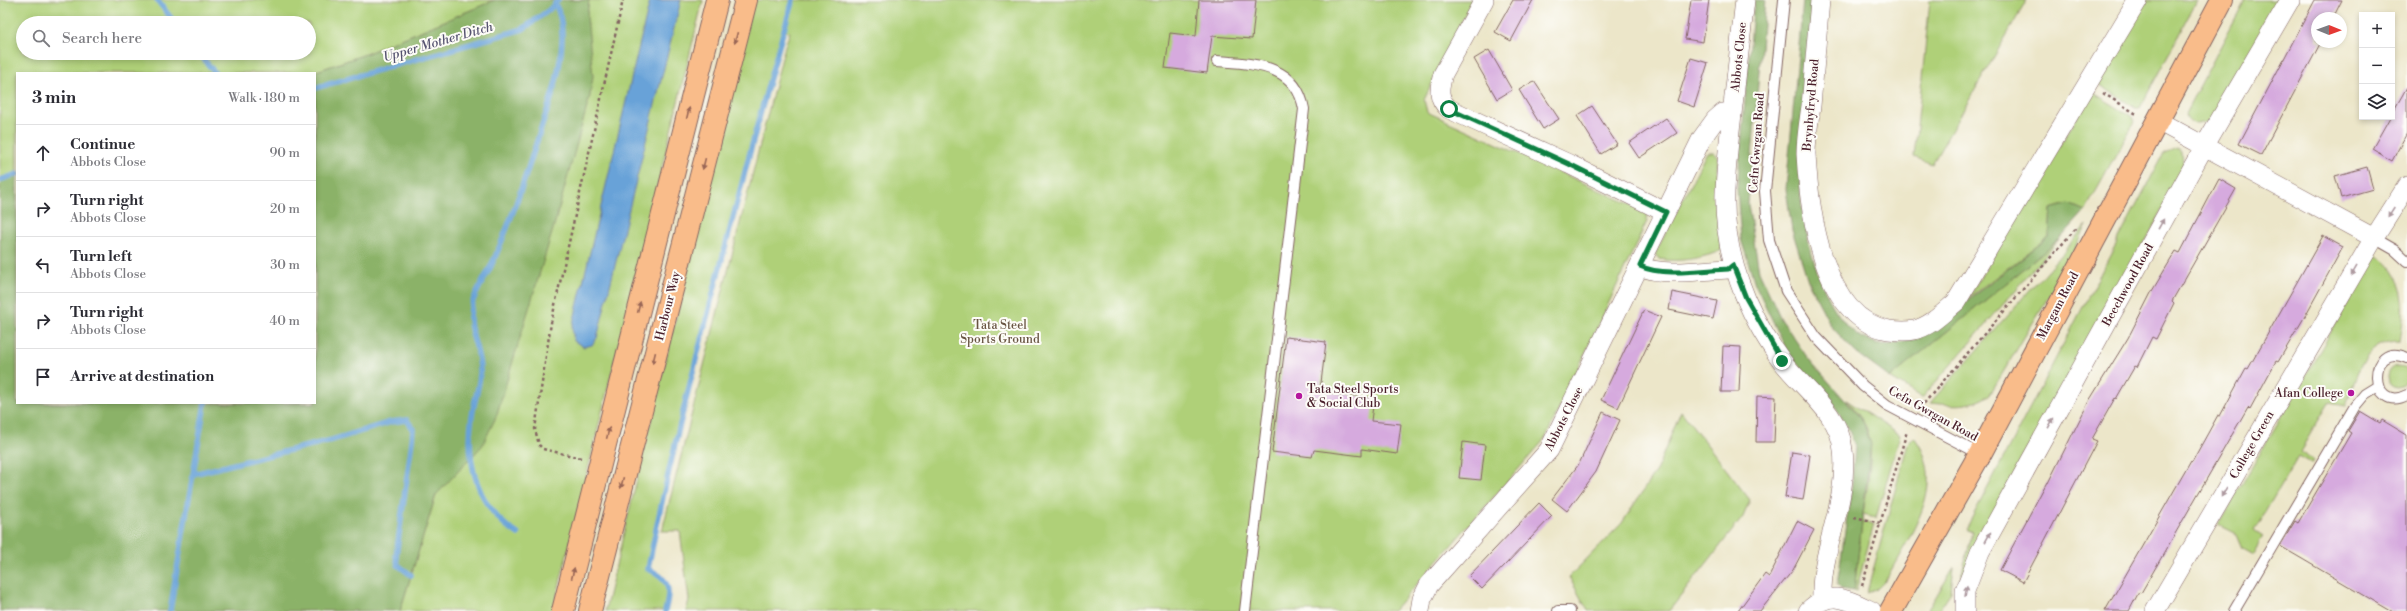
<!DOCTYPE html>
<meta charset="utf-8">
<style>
:root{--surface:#fff;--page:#f2f2f3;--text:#2b2b33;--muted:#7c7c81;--line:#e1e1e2}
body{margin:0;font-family:"Libre Bodoni",serif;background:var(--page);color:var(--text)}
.controls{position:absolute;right:12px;top:12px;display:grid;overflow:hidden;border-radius:0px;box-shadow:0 2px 6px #0003}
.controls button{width:36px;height:36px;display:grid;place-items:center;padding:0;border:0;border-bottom:1px solid var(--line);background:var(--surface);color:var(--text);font:20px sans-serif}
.compass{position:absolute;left:2311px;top:12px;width:36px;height:36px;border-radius:50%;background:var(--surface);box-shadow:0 2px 6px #0003;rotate:91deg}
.stop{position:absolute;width:12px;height:12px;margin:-9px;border:3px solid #0b8043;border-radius:50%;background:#fff}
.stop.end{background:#0b8043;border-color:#fff;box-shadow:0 1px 4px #0008}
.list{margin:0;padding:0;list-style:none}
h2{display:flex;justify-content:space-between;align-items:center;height:52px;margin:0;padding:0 16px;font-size:17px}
h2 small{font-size:13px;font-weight:400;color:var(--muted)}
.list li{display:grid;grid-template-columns:26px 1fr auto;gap:12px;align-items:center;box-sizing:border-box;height:56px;padding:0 16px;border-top:1px solid var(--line)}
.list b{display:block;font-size:15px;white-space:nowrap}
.list p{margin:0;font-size:13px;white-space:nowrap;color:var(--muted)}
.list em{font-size:13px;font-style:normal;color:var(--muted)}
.icon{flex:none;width:22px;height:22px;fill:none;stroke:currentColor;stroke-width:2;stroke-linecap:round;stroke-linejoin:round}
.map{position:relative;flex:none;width:2407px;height:611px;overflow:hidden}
.search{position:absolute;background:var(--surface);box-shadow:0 2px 6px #0003;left:16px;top:16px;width:300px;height:44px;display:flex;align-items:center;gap:10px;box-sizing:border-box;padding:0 14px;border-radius:22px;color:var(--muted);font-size:15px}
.panel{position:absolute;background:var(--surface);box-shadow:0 2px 6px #0003;left:16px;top:72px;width:300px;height:332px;border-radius:0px}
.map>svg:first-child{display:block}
.green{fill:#afd078;stroke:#7c7852;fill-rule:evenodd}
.forest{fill:#8bb268;stroke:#6a684a}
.water{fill:#68a2d8;stroke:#596082}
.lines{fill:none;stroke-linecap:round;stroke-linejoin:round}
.stream{stroke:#68a2d8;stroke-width:5.5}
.building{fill:#d6aade}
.lane-casing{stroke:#836562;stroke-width:12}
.street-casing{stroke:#836562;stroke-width:20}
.primary-casing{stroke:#836562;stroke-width:24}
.path{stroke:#836562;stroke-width:2.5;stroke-dasharray:3 3;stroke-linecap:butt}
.lane{stroke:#fff;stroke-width:10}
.street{stroke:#fff;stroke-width:19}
.primary{stroke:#f9bc8a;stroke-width:22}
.oneway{fill:#996656}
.oneway2{fill:#ae9aa0}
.route{stroke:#0b8043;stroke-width:5}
.poi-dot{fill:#b5179e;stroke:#fdfcf7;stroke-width:1.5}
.labels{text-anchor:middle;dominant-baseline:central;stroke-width:4;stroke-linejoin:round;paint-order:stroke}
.street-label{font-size:12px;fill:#4a1f2b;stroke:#fdfcf7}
.park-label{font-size:12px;fill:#685442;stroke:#fdfcf7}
.poi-label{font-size:12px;fill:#4a1f2b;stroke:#fdfcf7;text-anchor:start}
.water-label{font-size:13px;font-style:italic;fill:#565370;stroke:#fdfcf7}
</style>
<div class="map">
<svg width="2407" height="611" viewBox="0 0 2407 611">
<rect width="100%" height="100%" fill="#fdfcf7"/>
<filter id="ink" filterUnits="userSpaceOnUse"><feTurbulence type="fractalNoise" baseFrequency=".025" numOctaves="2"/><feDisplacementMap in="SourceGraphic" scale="8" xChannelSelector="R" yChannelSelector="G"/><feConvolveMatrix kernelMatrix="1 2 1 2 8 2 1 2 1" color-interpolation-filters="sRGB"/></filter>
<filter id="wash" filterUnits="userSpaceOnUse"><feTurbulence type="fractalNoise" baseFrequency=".012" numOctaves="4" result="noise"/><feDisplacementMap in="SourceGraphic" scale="16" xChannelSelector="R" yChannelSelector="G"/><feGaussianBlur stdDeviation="0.9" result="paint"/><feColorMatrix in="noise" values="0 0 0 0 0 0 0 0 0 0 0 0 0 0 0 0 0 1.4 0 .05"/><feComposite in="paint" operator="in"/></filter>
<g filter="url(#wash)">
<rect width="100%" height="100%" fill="#ece6c9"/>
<path class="green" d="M0 0H495L363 55 311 73H17V174L0 179ZM23 23H309V53H23Z
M570 0H703L553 611H400L458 424 577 9Z
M753 0H1472L1424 100 1427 112 1645 211 1648 213 1647 221 1545 439 1393 611H686L689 600 680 531H662L785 46 790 32 783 31 686 398 648 569C670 579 671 589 665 611H605Z
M1930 0H2027L1932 164 1914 157Z
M2147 0H2197L2140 108H2135L2097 83Z
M2245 0H2281L2211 120C2200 125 2190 126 2185 114Z
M2092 92 2131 116 2135 121 2085 211 2069 204 2051 209 2049 237 1968 298Z
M2177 148 2182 151 2183 163 2187 165 1959 583 1973 532 1966 529 2164 153Z
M1707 152H1714L1718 157 1715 200 1722 250C1705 258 1678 263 1659 259L1655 254Z
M2087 225 2061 276 1990 394C1972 408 1952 405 1930 403Z
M2059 240 1922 398 1890 378Z
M2376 255C2407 274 2406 308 2400 341 2362 341 2357 377 2346 406L2329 403 2300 451 2314 460 2312 464 2298 456 2254 531 2263 537 2253 554 2242 548 2236 534 2218 525Z
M2387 377a11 11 0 1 1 22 0a11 11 0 1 1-22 0Z
M1846 400 1900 435 1876 518 1863 515C1866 491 1876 449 1866 427 1861 417 1853 408 1846 400Z
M1681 411 1750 500 1743 517 1669 611H1588L1569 577 1622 523 1657 469Z
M1914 437C1950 485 1909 535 1886 580L1878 588 1867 592 1908 443Z
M1862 522 1874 524 1856 591H1854Z
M1954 567 1951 592 1938 611H1927Z"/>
<path class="forest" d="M495 0H589L587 16 593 76 590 96 554 226 496 417 482 446 436 495 400 611H0V179L17 174V403H315V73H311L363 55Z
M1754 0H1765L1748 204 1759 271 1781 319 1807 357 1863 421 1871 444 1854 591 1841 589 1837 585 1852 483 1855 446 1848 428 1831 400 1788 353 1755 284 1741 239 1737 189Z
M1803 0H1813C1810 46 1807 93 1804 139 1803 158 1799 180 1801 199 1806 243 1827 337 1881 344 1894 346 1907 341 1919 338L2049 237 2051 209 2069 204 2085 211 2059 240 1890 378 1855 352 1831 326 1809 284 1792 230 1786 189Z"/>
<path class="water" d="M650 0H681L597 338 592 345 584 347 574 341 572 328Z"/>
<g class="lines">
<path class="stream" d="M157 0 175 23
M199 53 215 73
M315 88 523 29 549 10 558 0
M0 180 17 174
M193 474 332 440 391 422 407 420 413 429 412 441 396 556 398 565 411 575
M518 534C477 509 465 461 472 416 474 402 479 388 480 374 482 349 464 330 472 304 476 290 485 279 491 266 510 225 524 181 538 138 545 116 554 94 558 72 562 50 566 23 555 4
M170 611 205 403
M665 611C671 589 670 578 648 569 669 461 697 355 725 248 747 165 767 82 793 0"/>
</g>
<g id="blocks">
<path class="building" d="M1199 0H1256L1252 39 1212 36 1207 73 1165 68 1170 33 1196 36Z
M1513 0H1533L1511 41 1495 32Z
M1691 0H1709L1703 42 1685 39Z
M2315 0H2342L2333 18H2317V42H2321L2261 155 2239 144Z
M1489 50 1512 90 1497 99 1474 59Z
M1691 58 1708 63 1694 107 1677 101Z
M1534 81 1559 119 1543 129 1519 90Z
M2407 87V133L2392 161 2372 149Z
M1592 106 1617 144 1601 154 1577 116Z
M1666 118 1677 133 1639 158 1629 143Z
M2367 167 2373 189 2341 198 2335 176Z
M2219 179 2236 189 2172 301 2174 303 2156 339 2152 337 2137 367 2135 366 2116 399 2115 398 2092 439 2097 441 2023 582 2000 570 2047 482 2048 483 2089 401 2128 338 2152 291 2176 251 2180 253Z
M2323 236 2343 247 2305 316 2278 362 2276 361 2250 409 2248 407 2141 593 2139 592 2129 611H2105L2191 461 2192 462 2218 415 2220 416 2246 368 2248 369Z
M1672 292 1717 301 1713 319 1669 310Z
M1644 310 1661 317 1618 408 1601 400Z
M1286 337 1326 342 1320 391 1374 398 1371 421 1401 424 1397 454 1362 449V456L1314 450 1312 457 1272 452Z
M1723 346 1741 347 1739 392H1721Z
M1757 396 1776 397 1774 442H1756Z
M2360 411 2380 423 2382 420 2407 435V611H2391L2280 546 2295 521 2298 523 2351 433 2348 431Z
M1603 412 1620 420 1596 472 1567 511 1552 499 1579 464Z
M1463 442 1485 445 1481 480 1459 478Z
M1792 452 1810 455 1803 500 1785 497Z
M1539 503 1552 516 1482 589 1469 576Z
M1797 521 1814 530 1793 570 1760 611H1738L1765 574 1769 577Z"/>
</g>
</g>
<g filter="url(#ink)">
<use href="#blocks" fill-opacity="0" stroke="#836562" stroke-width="1"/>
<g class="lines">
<g class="lane-casing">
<path id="lane" d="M1784 0 1765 191 1769 240 1786 291 1816 337 1863 386 1887 405 1980 454
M1217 61C1254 64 1296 64 1304 109L1245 611
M2374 238 2395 250 2407 261
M2407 358C2366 339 2368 415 2407 395
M1558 611H1570
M2234 611 2355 406 2365 394 2378 386"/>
</g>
<g class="street-casing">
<path id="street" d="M1484 0 1443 74C1439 89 1437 98 1449 109L1569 164 1665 212
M1820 0C1817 35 1814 71 1811 106 1809 121 1806 138 1806 154 1809 209 1822 320 1889 330 1897 331 1906 332 1914 330 1930 327 1944 312 1956 302L2138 0
M1732 114C1729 140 1726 166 1725 192 1723 253 1746 313 1782 361 1803 389 1840 413 1843 450 1849 501 1820 549 1822 599
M2158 121 2374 238
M1640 266C1662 277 1703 270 1728 269L1733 265
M1420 611 1422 599 1429 585 1549 450 1702 138 1715 120 1723 113 1732 114 1745 0
M1808 611C1830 589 1846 599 1872 611
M1965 611V591L1980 552 2205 145 2290 0
M2155 611 2374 238 2407 186"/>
</g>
<g class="primary-casing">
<path id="primary" d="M563 611 717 0
M590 611 746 0
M1891 611 1980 454 2222 0"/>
</g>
<path class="path" d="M2103 93 2138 115
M1920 408 2077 227
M581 458 543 449 539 445 535 429 551 323 623 0
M1854 517 1881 523
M1862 586 1907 431"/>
<use href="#lane" class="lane"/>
<use href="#street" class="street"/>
<use href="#primary" class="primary"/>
</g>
<defs><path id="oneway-solid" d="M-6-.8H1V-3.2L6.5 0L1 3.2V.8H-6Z"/></defs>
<g class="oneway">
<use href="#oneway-solid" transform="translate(736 38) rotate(104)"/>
<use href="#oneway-solid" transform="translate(688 113) rotate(-76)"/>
<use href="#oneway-solid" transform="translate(704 164) rotate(104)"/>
<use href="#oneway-solid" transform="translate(639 307) rotate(-76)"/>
<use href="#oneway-solid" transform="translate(654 358) rotate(104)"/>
<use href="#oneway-solid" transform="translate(608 433) rotate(-76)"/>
<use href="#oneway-solid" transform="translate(622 483) rotate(104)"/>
<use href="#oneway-solid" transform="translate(573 573) rotate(-76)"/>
</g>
<g class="oneway2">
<use href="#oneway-solid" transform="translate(2391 212) rotate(123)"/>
<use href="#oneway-solid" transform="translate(2161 224) rotate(-61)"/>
<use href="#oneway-solid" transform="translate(2354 271) rotate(120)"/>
<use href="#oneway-solid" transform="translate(2051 423) rotate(-61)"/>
<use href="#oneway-solid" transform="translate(2224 492) rotate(120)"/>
<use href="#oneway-solid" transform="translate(1988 537) rotate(-61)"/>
<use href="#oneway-solid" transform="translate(1966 591) rotate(-80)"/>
</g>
</g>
<g class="lines" filter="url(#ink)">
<path class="route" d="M1449 109 1569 164 1666 212 1640 266C1662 277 1703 270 1728 269L1733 265 1746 298 1782 361"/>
</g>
<g class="poi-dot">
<circle cx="2351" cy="393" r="4"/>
<circle cx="1299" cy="396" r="4"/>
</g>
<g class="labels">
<g class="street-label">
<text transform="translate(1739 57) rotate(-84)">Abbots Close</text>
<text transform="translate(1811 105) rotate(-85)">Brynhyfryd Road</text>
<text transform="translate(1757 143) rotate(-86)">Cefn Gwrgan Road</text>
<text transform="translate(2128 285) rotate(-61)">Beechwood Road</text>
<text transform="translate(668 306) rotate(-76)">Harbour Way</text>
<text transform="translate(2058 306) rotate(-62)">Margam Road</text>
<text transform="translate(1933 414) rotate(29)">Cefn Gwrgan Road</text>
<text transform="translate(1564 419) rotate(-63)">Abbots Close</text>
<text transform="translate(2252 445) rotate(-60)">College Green</text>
</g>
<g class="park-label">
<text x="1000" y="325">Tata Steel<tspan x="1000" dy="14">Sports Ground</tspan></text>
</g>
<g class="poi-label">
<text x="1307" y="389">Tata Steel Sports<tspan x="1307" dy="14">&amp; Social Club</tspan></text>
<text x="2343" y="393" text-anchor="end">Afan College</text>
</g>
<g class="water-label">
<text transform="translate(438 42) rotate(-16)">Upper Mother Ditch</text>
</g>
</g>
</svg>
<div class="controls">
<button>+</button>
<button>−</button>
<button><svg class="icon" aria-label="layers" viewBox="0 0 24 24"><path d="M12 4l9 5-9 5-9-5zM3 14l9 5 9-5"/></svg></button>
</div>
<svg class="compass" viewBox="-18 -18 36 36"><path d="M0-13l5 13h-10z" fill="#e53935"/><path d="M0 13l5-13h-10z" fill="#7c7c81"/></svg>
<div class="stop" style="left:1449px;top:109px"></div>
<div class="stop end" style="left:1782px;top:361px"></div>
<div class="search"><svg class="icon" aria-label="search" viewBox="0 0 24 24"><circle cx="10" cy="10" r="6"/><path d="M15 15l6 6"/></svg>Search here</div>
<section class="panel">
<h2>3 min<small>Walk · 180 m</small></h2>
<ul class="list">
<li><svg class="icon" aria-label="ahead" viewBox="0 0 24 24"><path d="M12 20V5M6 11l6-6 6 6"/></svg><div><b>Continue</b><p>Abbots Close</p></div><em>90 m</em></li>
<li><svg class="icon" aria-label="right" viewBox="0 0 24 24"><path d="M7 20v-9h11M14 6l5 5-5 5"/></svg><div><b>Turn right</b><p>Abbots Close</p></div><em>20 m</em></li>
<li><svg class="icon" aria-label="left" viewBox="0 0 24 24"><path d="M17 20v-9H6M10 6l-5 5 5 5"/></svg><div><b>Turn left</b><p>Abbots Close</p></div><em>30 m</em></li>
<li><svg class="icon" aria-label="right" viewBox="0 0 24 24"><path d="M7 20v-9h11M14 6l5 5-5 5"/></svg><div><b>Turn right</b><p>Abbots Close</p></div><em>40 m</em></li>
<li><svg class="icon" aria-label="arrive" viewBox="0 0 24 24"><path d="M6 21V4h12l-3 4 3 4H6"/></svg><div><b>Arrive at destination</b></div></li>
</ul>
</section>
</div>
